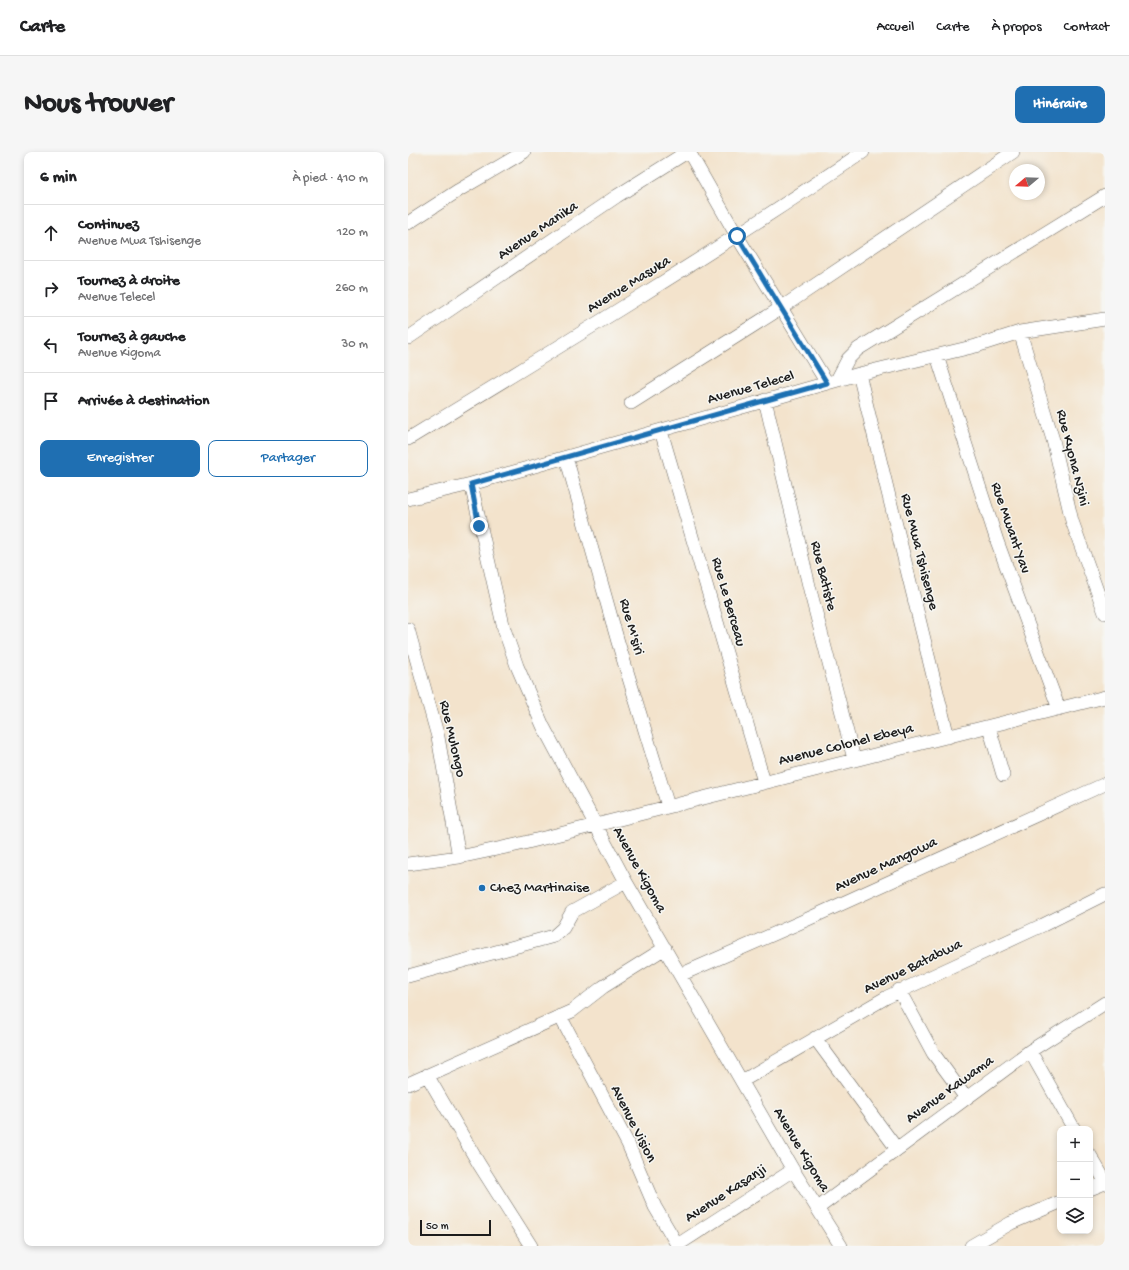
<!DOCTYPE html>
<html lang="fr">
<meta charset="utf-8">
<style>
:root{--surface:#fff;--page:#f6f6f6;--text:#202124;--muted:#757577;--line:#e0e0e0;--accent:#1f6fb2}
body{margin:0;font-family:"Gochi Hand",sans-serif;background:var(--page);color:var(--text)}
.controls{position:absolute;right:12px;bottom:12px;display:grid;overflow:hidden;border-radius:8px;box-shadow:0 2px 6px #0003}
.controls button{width:36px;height:36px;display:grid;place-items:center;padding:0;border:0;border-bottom:1px solid var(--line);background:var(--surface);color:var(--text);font:20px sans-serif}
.compass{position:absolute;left:601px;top:12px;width:36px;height:36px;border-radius:50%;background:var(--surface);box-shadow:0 2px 6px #0003;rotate:251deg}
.scale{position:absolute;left:12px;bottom:10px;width:71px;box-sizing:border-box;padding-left:4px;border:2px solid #1c1c1c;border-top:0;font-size:11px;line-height:14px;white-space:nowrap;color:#1c1c1c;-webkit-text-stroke:3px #f6f6f2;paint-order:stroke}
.stop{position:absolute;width:12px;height:12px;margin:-9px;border:3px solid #1f6fb2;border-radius:50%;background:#fff}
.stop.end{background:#1f6fb2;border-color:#fff;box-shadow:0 1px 4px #0008}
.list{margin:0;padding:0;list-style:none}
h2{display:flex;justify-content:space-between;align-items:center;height:52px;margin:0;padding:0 16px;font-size:17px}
h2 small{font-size:13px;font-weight:400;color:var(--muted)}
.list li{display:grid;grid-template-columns:26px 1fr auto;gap:12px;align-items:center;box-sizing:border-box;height:56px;padding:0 16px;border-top:1px solid var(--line)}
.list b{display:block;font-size:15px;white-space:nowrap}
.list p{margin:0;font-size:13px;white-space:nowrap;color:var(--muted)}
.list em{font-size:13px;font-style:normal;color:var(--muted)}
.actions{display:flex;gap:8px;padding:12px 16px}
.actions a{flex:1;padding:9px 0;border:1px solid var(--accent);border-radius:8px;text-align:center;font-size:14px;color:var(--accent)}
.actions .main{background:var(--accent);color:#fff}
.icon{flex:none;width:22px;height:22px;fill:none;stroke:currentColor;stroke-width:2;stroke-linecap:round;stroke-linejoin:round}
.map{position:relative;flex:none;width:697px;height:1094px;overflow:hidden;border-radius:8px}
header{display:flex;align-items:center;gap:24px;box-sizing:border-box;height:56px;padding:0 20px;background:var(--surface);border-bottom:1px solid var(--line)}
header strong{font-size:19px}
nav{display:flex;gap:22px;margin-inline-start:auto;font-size:14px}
.intro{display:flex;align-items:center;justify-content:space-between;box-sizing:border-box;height:96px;padding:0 24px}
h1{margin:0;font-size:28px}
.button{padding:10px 18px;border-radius:8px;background:var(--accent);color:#fff;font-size:14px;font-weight:700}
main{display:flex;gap:24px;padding:0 24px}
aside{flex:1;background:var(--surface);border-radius:8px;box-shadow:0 2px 6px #0003}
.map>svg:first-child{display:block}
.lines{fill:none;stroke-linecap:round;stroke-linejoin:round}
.minor-casing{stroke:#67625a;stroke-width:14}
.minor{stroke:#fff;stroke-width:13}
.route{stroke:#1f6fb2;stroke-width:5}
.poi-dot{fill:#1f6fb2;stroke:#f6f6f2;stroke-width:1.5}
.labels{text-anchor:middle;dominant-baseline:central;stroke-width:3;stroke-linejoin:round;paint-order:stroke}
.street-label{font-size:15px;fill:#1c1c1c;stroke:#f6f6f2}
.poi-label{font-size:15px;fill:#1c1c1c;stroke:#f6f6f2;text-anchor:start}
</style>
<header>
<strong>Carte</strong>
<nav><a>Accueil</a><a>Carte</a><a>À propos</a><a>Contact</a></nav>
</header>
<div class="intro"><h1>Nous trouver</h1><a class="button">Itinéraire</a></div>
<main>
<aside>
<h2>6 min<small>À pied · 410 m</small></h2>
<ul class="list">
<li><svg class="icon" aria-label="ahead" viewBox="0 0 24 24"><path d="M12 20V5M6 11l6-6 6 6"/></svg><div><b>Continuez</b><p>Avenue Mwa Tshisenge</p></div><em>120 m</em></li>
<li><svg class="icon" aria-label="right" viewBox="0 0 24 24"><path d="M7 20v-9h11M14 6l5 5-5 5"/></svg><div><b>Tournez à droite</b><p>Avenue Telecel</p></div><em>260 m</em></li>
<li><svg class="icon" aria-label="left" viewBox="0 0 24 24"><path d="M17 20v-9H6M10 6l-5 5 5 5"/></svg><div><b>Tournez à gauche</b><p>Avenue Kigoma</p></div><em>30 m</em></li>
<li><svg class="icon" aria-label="arrive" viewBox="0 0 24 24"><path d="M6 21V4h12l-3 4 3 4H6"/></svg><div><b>Arrivée à destination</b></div></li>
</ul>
<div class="actions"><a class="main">Enregistrer</a><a>Partager</a></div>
</aside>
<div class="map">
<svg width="697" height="1094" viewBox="0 0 697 1094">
<rect width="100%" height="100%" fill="#f6f6f2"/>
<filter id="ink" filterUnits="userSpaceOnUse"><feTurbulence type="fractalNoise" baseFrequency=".025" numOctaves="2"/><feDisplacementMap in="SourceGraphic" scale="8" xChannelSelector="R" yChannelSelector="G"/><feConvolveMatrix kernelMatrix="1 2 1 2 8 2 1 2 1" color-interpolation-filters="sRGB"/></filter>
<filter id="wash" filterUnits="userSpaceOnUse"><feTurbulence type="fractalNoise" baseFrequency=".012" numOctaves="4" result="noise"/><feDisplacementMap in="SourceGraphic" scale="16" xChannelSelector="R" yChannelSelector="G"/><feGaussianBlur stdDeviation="0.9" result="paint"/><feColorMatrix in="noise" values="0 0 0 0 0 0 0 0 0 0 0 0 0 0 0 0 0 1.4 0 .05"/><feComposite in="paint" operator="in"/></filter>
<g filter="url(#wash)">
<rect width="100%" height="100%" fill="#f3e3cc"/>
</g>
<g filter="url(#ink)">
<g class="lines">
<g class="minor-casing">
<path id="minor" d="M281 0 329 84 419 231
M0 71 51 38 116 0
M612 180 645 288 664 369 697 461
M0 186 209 44 279 0
M529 204 589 389 651 557
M451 222 540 585
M429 228 440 207 450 197 697 44
M357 248 402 438 446 607
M223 251 373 156 605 0
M253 279 356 630
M0 287C153 194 307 100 455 0
M158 305 210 490 260 654
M63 332 96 477 109 514 135 574 218 730 385 1018 433 1094
M0 347 63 332 451 222 568 194 612 180 697 167
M0 477 30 585 51 705
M581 575 595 623
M0 712 51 705 108 693 697 545
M272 823 400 767 697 632
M0 824 146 784 155 776 164 760 218 730
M491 838 525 901 558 946
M152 864 220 992 247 1055 270 1094
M407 886 489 997
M622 899 666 977
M19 923 71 1012 123 1094
M334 929 479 845 635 773 697 742
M0 932 164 859 195 835 257 796
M682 1003 697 1029
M682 1037 697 1031
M410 1056 622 899 697 851
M268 1094 385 1018
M563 1094 603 1071 652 1050"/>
</g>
<use href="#minor" class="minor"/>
</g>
</g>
<g class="lines" filter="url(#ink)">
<path class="route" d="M71 374 63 332 419 231 329 84"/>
</g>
<circle class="poi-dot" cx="74" cy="736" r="4"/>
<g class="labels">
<g class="street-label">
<text transform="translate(130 79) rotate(-34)">Avenue Manika</text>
<text transform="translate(221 133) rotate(-32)">Avenue Masuka</text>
<text transform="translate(343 236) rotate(-16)">Avenue Telecel</text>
<text transform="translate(664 306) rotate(76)">Rue Kyona Nzini</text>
<text transform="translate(602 376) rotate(71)">Rue Mwant Yav</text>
<text transform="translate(511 400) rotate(76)">Rue Mwa Tshisenge</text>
<text transform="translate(415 424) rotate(76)">Rue Batiste</text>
<text transform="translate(320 450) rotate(74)">Rue Le Berceau</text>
<text transform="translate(223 475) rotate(74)">Rue M'siri</text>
<text transform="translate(44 587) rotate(77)">Rue Mulongo</text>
<text transform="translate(438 593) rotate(-14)">Avenue Colonel Ebeya</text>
<text transform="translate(478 713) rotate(-25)">Avenue Mangowa</text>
<text transform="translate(231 718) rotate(61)">Avenue Kigoma</text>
<text transform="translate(505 815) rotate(-26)">Avenue Batabwa</text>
<text transform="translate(542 938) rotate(-36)">Avenue Kawama</text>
<text transform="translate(225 972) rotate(63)">Avenue Vision</text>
<text transform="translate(393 998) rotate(59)">Avenue Kigoma</text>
<text transform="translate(318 1042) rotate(-33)">Avenue Kasanji</text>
</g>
<g class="poi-label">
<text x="82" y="736">Chez Martinaise</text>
</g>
</g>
</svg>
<div class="controls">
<button>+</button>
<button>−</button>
<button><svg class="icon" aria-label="layers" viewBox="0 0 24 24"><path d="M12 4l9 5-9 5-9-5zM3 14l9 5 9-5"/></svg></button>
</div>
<svg class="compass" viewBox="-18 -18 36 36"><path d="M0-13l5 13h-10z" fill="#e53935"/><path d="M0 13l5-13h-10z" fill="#757577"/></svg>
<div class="scale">50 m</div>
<div class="stop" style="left:329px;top:84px"></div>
<div class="stop end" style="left:71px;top:374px"></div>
</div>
</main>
